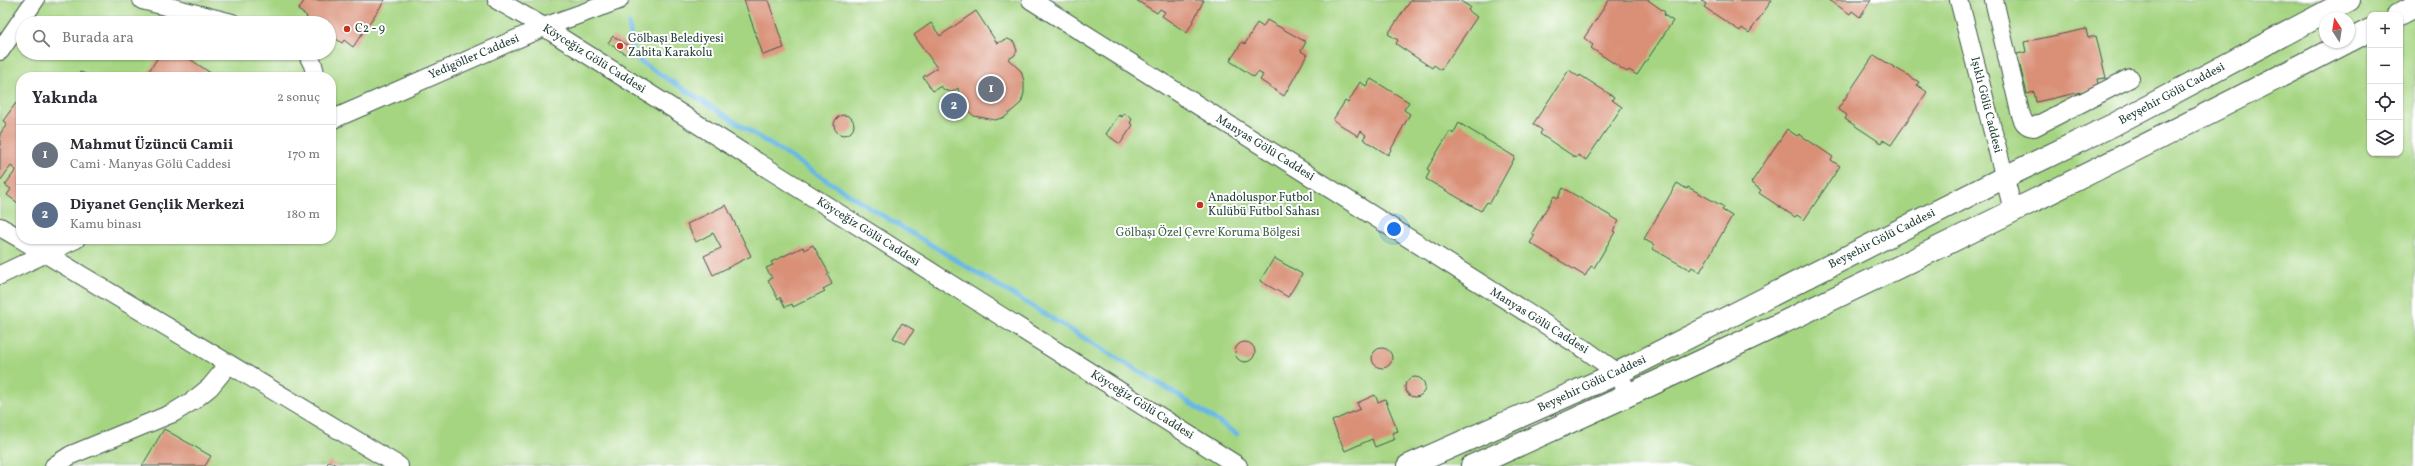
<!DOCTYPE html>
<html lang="tr">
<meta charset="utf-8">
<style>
:root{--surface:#fff;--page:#f7f7f7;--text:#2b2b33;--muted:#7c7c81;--line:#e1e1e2;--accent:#c8321e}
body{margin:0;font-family:Vollkorn,serif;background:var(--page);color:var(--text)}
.controls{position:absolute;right:12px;top:12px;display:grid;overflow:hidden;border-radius:8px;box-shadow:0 1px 3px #0004}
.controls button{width:36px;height:36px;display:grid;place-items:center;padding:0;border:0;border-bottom:1px solid var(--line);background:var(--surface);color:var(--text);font:20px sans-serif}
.compass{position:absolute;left:2319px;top:12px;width:36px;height:36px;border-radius:50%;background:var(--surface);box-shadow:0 1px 3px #0004;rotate:348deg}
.you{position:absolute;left:1394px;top:229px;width:14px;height:14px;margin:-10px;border:3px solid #fff;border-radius:50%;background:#1a73e8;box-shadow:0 0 0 6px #1a73e833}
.badge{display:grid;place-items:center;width:26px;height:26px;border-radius:50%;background:var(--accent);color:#fff;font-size:13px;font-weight:700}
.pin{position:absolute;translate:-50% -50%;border:2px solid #fff;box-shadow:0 1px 4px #0006}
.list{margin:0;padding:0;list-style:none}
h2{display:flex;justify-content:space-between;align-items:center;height:52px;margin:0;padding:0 16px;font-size:17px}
h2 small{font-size:13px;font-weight:400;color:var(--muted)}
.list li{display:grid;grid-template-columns:26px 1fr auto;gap:12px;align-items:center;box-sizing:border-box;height:60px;padding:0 16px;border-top:1px solid var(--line)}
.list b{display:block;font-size:15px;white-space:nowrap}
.list p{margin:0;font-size:13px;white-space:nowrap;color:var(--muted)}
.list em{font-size:13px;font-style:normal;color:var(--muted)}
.icon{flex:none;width:22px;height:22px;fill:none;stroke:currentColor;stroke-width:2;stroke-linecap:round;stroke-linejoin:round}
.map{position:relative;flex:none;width:2415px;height:466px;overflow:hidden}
.search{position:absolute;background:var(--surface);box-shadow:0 1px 3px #0004;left:16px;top:16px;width:320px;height:44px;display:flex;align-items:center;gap:10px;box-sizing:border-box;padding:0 14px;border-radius:22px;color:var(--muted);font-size:15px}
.panel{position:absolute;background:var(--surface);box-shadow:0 1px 3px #0004;left:16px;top:72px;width:320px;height:172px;border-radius:16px}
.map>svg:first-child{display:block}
.green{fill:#a6d582;stroke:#62895b;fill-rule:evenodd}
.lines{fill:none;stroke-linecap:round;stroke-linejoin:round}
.stream{stroke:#68b8e3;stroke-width:5}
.building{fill:#d99077}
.minor-casing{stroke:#3f5549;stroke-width:20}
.major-casing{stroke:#3f5549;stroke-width:24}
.minor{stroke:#fff;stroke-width:18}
.major{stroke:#fff;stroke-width:22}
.poi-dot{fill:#c8321e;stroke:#fff;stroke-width:1.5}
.labels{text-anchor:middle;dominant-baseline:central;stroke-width:4;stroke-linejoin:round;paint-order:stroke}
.poi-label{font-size:12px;fill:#1f3d34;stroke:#fff;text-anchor:start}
.street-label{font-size:12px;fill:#1f3d34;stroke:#fff}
.park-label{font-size:12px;fill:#416348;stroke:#fff}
</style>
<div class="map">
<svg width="2415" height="466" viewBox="0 0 2415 466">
<rect width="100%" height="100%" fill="#fff"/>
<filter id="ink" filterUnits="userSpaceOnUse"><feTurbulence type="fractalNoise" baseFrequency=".025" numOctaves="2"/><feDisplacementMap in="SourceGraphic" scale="8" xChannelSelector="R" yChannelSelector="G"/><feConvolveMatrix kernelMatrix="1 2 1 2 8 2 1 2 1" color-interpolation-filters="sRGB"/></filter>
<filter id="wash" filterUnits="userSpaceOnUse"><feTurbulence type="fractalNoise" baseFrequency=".012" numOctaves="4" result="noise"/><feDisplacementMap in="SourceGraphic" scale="16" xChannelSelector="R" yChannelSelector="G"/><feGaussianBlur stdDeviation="0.9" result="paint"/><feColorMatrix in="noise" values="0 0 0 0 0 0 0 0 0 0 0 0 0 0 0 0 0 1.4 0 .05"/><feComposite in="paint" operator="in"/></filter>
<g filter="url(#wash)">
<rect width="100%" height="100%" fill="#f2ddbf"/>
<path class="green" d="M0 0H2415V466H0ZM2370 15H2400V153H2370ZM2325 18H2349V42H2325ZM23 23H329V53H23ZM21 77H331V239H21Z"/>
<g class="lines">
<path class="stream" d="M629 24 633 51 638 60 872 209 1173 392 1237 434"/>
</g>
<g id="blocks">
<path class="building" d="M305 0H385L353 47 344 40 342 43 329 34V23H312L306 19 307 16 298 10Z
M744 0H768L784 48 763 55Z
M1136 0H1204L1187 33 1162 16 1165 12 1160 9 1157 13Z
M1411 0H1459L1470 7 1468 10 1477 17 1441 70 1434 65 1432 68 1396 44 1398 40 1388 34Z
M1609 0H1648L1665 12 1664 15 1673 21 1637 75 1629 70 1627 72 1591 48 1593 45 1584 38Z
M1701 0H1772L1749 33 1742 28 1740 31 1704 7 1706 4Z
M1829 0H1871L1860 17 1852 11 1850 14Z
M976 11 997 43 1008 39 1014 42 1017 51 1014 56 1008 59 1021 71 1024 81V93L1021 103 1005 117 995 120 974 116 966 109 960 99 958 88 952 92 944 90 941 86 933 91 923 77 937 68 914 35 931 23 940 36Z
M1267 20 1306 42 1301 51 1307 55 1284 96 1260 80 1263 75 1258 72 1254 77 1230 61 1242 42 1245 44 1257 23 1263 27Z
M2086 29 2088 38 2096 36 2106 78 2097 79 2099 88 2036 102 2034 92 2027 94 2017 54 2026 52 2024 42Z
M613 36 632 48 627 55 608 43Z
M161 53H181L212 74 210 77H148L151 72 149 71Z
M1874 55 1919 82 1917 85 1927 92 1891 145 1883 140 1881 143 1845 119 1847 115 1838 109Z
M1569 70 1579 77 1580 75 1614 97 1612 100 1622 107 1586 160 1578 155 1576 158 1540 134 1542 130 1533 124Z
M80 72 86 74 87 77H76Z
M1371 79 1409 102 1404 110 1410 114 1388 155 1363 139 1366 135 1361 131 1358 136 1333 120 1345 101 1348 103 1360 82 1366 86Z
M16 103 20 105 21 103V199L18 203 7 195 11 189 5 185 16 170 11 166 0 181V134L7 124 3 121Z
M1124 113 1132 119 1130 123 1133 125 1120 144 1106 134 1119 115 1122 117Z
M834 125a10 10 0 1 1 20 0a10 10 0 1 1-20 0Z
M1459 123 1515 157 1490 203 1487 202 1481 211 1426 179 1430 171 1427 169 1450 131 1453 134Z
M1787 129 1797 136 1799 134 1833 157 1831 160 1840 166 1804 220 1797 215 1795 217 1759 193 1761 190 1751 183Z
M1677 183 1687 189 1688 187 1724 207 1722 210 1732 216 1700 272 1692 267 1690 270 1653 249 1654 245 1644 239Z
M1563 188 1619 221 1613 231 1615 232 1594 268 1591 266 1585 276 1530 243 1535 235 1532 233 1554 196 1558 198Z
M726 205 751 256 713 275 704 256 721 248 713 233 696 242 687 224Z
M813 245 829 273 827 274 832 284 823 289 825 291 793 307 792 304 785 307 780 297 778 299 768 280 772 278 766 268 773 265 771 262 803 247 804 250Z
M1274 258 1302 274 1288 297 1260 281Z
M902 323 914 330 905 344 893 338Z
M1235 352a10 10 0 1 1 20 0a10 10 0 1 1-20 0Z
M1372 358a10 10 0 1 1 20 0a10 10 0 1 1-20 0Z
M1405 387a10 10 0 1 1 20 0a10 10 0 1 1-20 0Z
M1375 395 1378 402 1385 399 1398 431 1392 433 1395 439 1375 447 1372 439 1345 451 1332 421 1360 409 1357 403Z
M164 429 211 456 205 466H142Z
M329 461 338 466H326Z"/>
</g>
</g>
<g filter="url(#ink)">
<use href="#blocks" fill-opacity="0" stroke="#3f5549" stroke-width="1"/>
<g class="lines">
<g class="minor-casing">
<path id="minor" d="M142 0 232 23
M497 0 544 27 1238 466
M1031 0 1586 350 1618 373 1629 396
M1959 0 2013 210
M1994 0 2020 112C2023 121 2024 126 2034 127L2130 78
M0 51 35 0
M307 53 313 65 316 77
M331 120 544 27 619 0
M0 227 21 239
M21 239 399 466
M0 275 76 239
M54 466 71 455 173 413 194 400 210 387 229 364"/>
</g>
<g class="major-casing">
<path id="major" d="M2398 15 2415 6
M2349 41 2370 30
M1408 466 1618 373 2005 177 2113 125 2349 0
M1472 466C1768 334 2059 191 2347 42"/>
</g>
<use href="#minor" class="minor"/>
<use href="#major" class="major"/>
</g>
</g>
<g class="poi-dot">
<circle cx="347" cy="29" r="4"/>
<circle cx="620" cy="46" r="4"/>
<circle cx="1200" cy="205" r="4"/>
</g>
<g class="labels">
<g class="poi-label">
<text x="355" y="29">C2 - 9</text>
<text x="628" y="39">Gölbaşı Belediyesi<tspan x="628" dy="14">Zabita Karakolu</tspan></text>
<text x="1208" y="198">Anadoluspor Futbol<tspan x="1208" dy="14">Kulübü Futbol Sahası</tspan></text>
</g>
<g class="street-label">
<text transform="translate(474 57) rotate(-23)">Yedigöller Caddesi</text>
<text transform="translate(594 59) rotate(32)">Köyceğiz Gölü Caddesi</text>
<text transform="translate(2172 94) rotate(-28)">Beyşehir Gölü Caddesi</text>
<text transform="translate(1986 105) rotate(76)">Işıklı Gölü Caddesi</text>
<text transform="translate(1265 148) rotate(32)">Manyas Gölü Caddesi</text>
<text transform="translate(868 232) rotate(32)">Köyceğiz Gölü Caddesi</text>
<text transform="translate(1882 239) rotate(-27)">Beyşehir Gölü Caddesi</text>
<text transform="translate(1539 321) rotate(32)">Manyas Gölü Caddesi</text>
<text transform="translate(1592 384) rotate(-25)">Beyşehir Gölü Caddesi</text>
<text transform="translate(1142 405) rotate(32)">Köyceğiz Gölü Caddesi</text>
</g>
<g class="park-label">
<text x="1208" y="233">Gölbaşı Özel Çevre Koruma Bölgesi</text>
</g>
</g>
</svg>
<div class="controls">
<button>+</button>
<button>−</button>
<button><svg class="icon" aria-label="locate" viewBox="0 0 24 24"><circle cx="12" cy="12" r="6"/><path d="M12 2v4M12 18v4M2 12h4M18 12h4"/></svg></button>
<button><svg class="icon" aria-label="layers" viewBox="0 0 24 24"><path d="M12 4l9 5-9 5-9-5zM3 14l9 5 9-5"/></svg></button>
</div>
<svg class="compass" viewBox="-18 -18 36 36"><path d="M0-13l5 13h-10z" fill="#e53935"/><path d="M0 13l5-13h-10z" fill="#7c7c81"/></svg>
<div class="you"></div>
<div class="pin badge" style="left:991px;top:89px;background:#6b7280">1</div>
<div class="pin badge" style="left:954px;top:106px;background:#5c6f8a">2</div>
<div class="search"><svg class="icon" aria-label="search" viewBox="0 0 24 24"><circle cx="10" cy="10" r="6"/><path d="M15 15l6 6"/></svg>Burada ara</div>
<section class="panel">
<h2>Yakında<small>2 sonuç</small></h2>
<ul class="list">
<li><span class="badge" style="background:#6b7280">1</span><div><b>Mahmut Üzüncü Camii</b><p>Cami · Manyas Gölü Caddesi</p></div><em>170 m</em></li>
<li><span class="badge" style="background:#5c6f8a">2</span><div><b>Diyanet Gençlik Merkezi</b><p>Kamu binası</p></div><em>180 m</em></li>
</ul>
</section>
</div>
